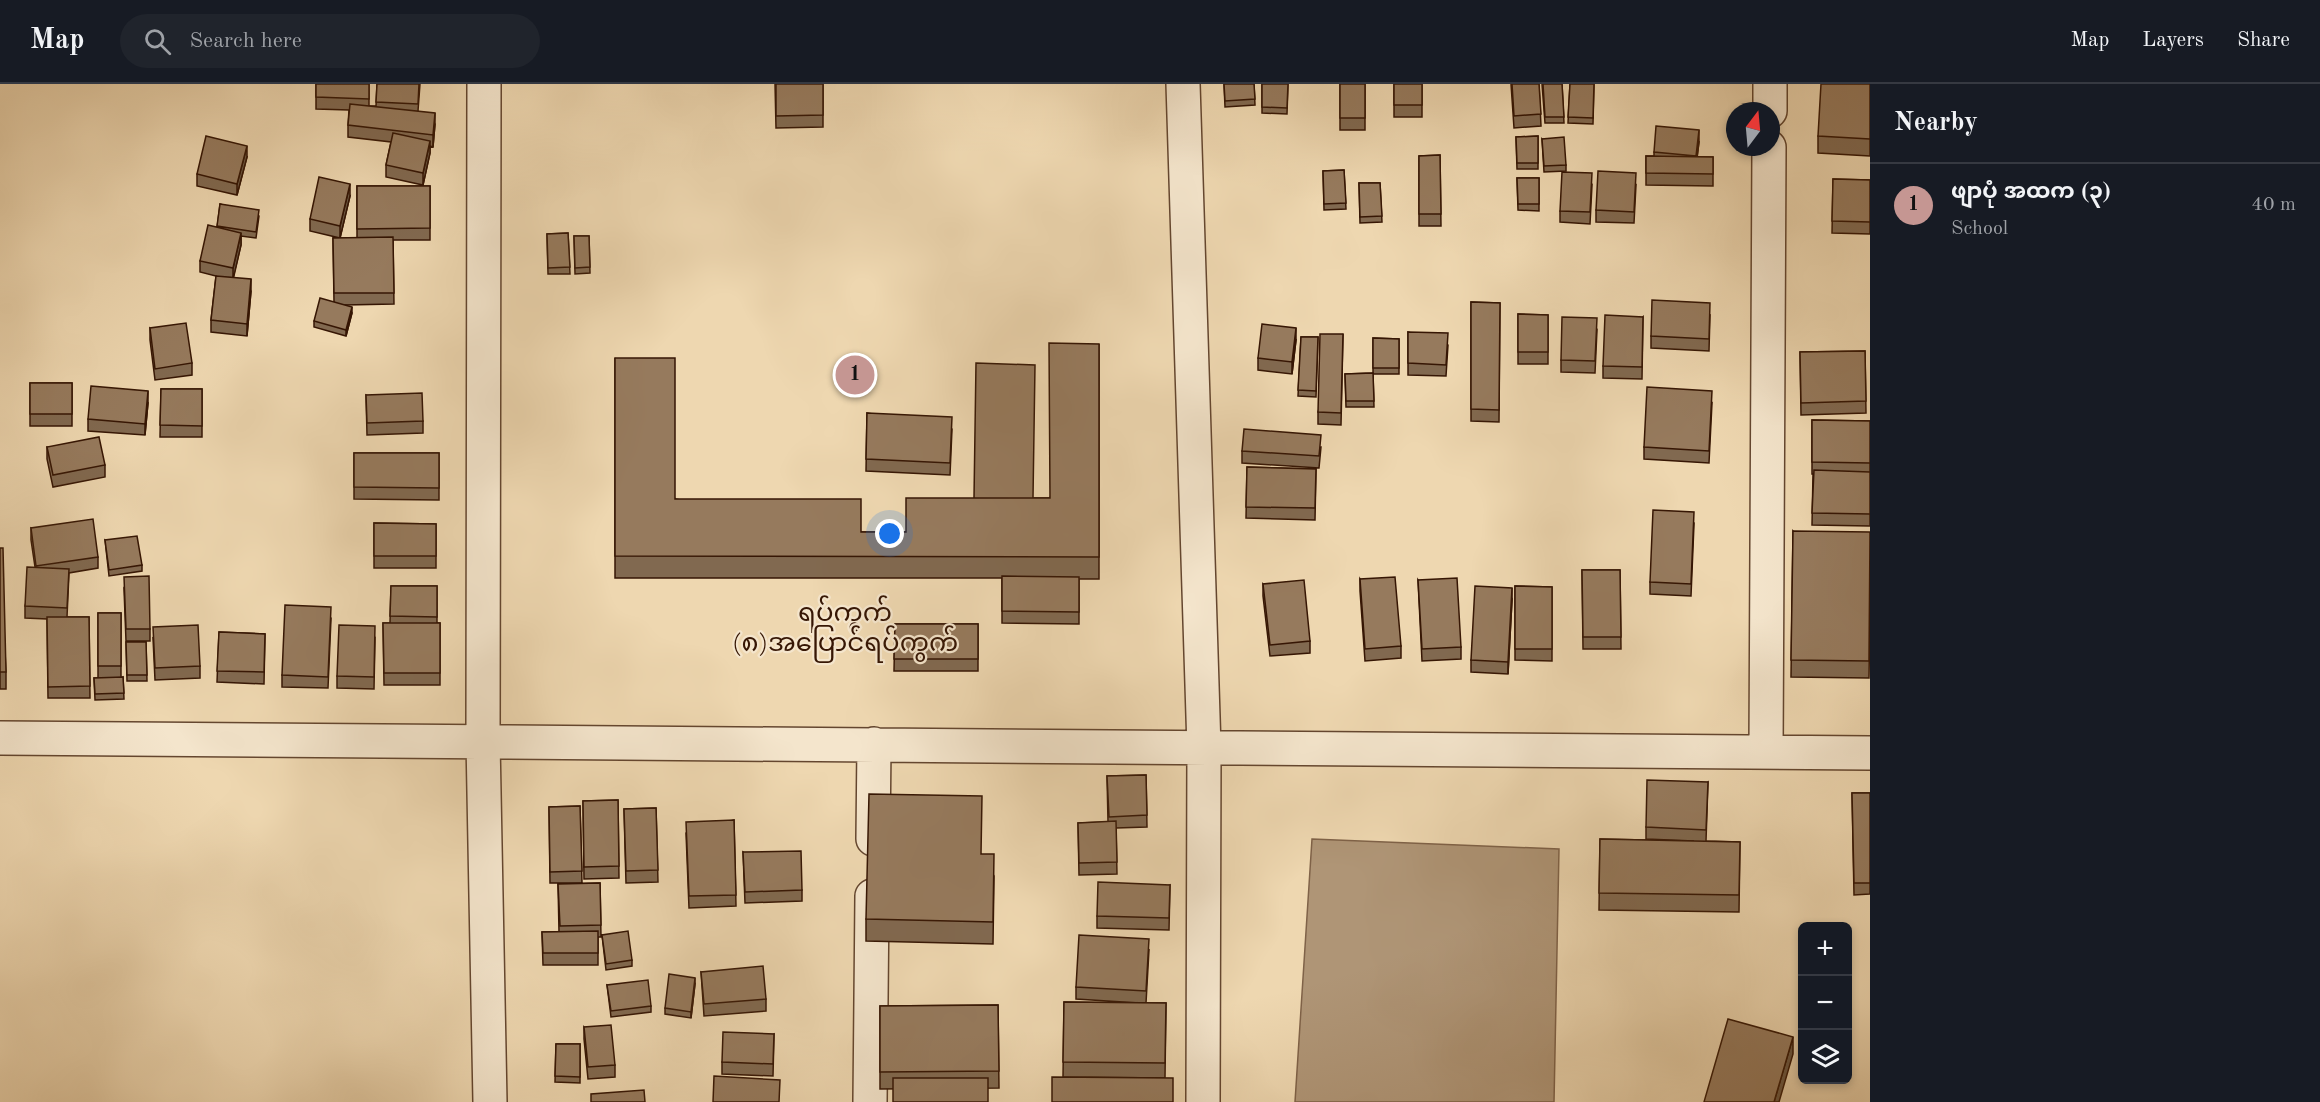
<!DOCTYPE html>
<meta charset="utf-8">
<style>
:root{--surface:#171b24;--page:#20242c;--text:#f1f3f6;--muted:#9ea1a6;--line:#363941;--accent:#c59692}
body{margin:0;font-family:"Old Standard TT","Noto Sans Myanmar",serif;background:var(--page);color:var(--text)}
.controls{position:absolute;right:18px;bottom:18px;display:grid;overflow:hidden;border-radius:9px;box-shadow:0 3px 9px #0003}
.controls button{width:54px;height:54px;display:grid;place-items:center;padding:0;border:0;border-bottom:2px solid var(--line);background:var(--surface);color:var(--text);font:30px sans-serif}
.compass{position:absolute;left:1726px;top:18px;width:54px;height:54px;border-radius:50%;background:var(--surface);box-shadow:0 3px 9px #0003;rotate:16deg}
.you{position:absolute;left:890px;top:450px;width:21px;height:21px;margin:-15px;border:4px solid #fff;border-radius:50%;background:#1a73e8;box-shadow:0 0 0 9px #1a73e833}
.badge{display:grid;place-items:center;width:39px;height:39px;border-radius:50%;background:var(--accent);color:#111;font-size:20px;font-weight:700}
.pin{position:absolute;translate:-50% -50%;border:3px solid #fff;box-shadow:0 2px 6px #0006}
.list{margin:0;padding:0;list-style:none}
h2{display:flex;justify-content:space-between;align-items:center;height:78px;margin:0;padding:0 24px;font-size:26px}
h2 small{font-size:20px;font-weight:400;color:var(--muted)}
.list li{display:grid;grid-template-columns:39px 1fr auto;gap:18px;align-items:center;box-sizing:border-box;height:84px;padding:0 24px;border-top:2px solid var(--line)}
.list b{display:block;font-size:22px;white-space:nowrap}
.list p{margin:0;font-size:20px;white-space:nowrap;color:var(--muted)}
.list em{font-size:20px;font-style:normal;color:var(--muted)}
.icon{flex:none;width:33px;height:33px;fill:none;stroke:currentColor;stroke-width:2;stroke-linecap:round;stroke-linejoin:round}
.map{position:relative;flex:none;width:1870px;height:1018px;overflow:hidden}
header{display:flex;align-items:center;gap:36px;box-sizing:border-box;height:84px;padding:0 30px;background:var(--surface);border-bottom:2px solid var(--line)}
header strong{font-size:28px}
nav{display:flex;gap:33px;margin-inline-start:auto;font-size:21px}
.search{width:420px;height:54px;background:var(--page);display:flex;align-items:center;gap:15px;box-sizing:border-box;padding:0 21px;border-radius:33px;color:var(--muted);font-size:22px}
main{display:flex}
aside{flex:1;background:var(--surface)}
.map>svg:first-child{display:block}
.water{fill:#af9576;stroke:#7f6248;stroke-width:1.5}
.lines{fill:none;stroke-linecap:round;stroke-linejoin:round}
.minor-casing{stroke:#64462f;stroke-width:36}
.minor{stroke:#f4e5cc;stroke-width:33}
.wall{fill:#816950;stroke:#361604;stroke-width:1.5}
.shaded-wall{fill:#695541;stroke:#361604;stroke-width:1.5}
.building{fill:#967a5d;stroke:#361604;stroke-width:1.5}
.labels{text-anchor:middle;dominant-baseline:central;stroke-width:4.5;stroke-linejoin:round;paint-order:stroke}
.quarter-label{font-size:26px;fill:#361604;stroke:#f4e5cc}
</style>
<header>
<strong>Map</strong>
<div class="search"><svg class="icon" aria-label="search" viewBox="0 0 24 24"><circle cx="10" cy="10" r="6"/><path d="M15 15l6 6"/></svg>Search here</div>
<nav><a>Map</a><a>Layers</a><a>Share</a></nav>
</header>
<main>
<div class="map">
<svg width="1870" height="1018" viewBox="0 0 1870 1018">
<rect width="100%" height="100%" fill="#eed7b0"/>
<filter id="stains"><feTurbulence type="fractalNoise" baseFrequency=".00333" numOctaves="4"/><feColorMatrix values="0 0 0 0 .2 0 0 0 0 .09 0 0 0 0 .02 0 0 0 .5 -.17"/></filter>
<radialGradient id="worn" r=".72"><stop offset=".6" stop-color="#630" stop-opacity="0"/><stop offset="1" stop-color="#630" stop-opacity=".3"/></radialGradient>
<path class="water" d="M1312 755 1559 765 1554 1018H1295Z"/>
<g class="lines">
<g class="minor-casing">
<path id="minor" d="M484 0 483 657 490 1018
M1183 0 1204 664 1203 1018
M1770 27V0
M0 654 1870 669
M1766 668 1769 63
M873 755 874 660
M870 1018 872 812"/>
</g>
<use href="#minor" class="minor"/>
</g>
<path class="wall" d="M316 0H369V22H376L377 0H420L418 27 435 40 433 63 430 62V69L423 101 386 93V81L391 58 348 53V41L349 26 316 25Z
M775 0H823V43L776 44Z
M1224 0H1254L1255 21 1225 23Z
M1262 0H1288L1287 30 1262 29Z
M1340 0H1365V46H1340Z
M1394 0H1422V33H1394Z
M1511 0H1539L1541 42 1514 44Z
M1542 0H1562L1564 39H1545Z
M1570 0H1594L1593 40 1568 39Z
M1870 0V72L1818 69V52Z
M1538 52V85H1517L1516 53Z
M1542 55 1566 81V87L1544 88Z
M1699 58 1697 73H1713V102L1646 101V72H1654V68Z
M1440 71 1441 142H1419V72Z
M247 73 237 111 197 102V90Z
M1344 86 1346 125 1324 126 1323 87Z
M1517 94H1539V127L1518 126Z
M1833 95 1870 96V150L1832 149Z
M1359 99H1380L1382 138 1360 139Z
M1592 101 1590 140 1560 138V127Z
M1636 101 1634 139 1596 138V126Z
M357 102H430V156H393L394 220 345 221 352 229 346 252 314 243V237L334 218 333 154H357Z
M350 112 340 154 310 147V135Z
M220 120 259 132 256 154 241 152V161L233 194 251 207 247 252 211 248V236L216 192 200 188V177L217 144Z
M568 149 570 190H548L547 150Z
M574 152H589L590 189 575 190Z
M1471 218 1500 219 1499 338 1471 337Z
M1518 230 1548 231V280H1518Z
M1710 231 1709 267 1651 264V252Z
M1643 233 1642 295 1603 294V282Z
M150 244 192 279V291L155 296 150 256Z
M1597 246 1595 289 1561 288V276Z
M1408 248 1448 261 1446 292 1408 291Z
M1343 250 1341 341 1318 340V328Z
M1301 253H1318L1316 313 1298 312Z
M1373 254 1399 255V290H1373L1374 323H1346L1345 290 1373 289Z
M1296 256 1292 290 1258 286V274Z
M1099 260V495H1079V540L1002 539V494H615V274L675 415 861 448H906L1034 414H1050Z
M1865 267 1866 329 1801 331 1800 268Z
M30 299H72V342H30Z
M161 305H202V353H160Z
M366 311 423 337V349L367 351Z
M148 319 145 351 88 347V335Z
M1712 319 1709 379 1644 375V363Z
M867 329 952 345 950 391 866 387Z
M1812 336 1870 337V442L1812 441 1813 390H1812Z
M47 363 105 381V393L53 403 47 375Z
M1321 363 1319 384 1242 379V367Z
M354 369H439V416L354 415Z
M1247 383 1316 385 1315 436 1246 434Z
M374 439 436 440V484H374Z
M1694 440 1691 512 1650 510V498Z
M31 444 98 473V484L69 489 67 533H89L90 614H48L47 535 25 534V522L35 483 31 456Z
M1793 447 1870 530 1869 594 1791 593Z
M105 456 142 481V487L109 492Z
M0 464 6 588V605H0Z
M1582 486H1620L1621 565H1583Z
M1360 495 1401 562V574L1365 577 1360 507Z
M1418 496 1461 563V575L1422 577Z
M1263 500 1310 557V569L1270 572 1263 512Z
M391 502H437V539H440V601H384L383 539H390Z
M1515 502 1552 503V577L1515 576Z
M124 505 150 545V557H126Z
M1512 516 1508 590 1471 588V576Z
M98 529H121V594L123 593 124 615 95 616 94 594H98Z
M331 535 328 604 282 603V591Z
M895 540H978V587H894Z
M219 548 265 550 264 600 217 598Z
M153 554 200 582V594L155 596Z
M375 554 374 605 337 604V592Z
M126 558H146L147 597H127Z
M1146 691 1147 743 1116 744 1117 790 1079 791 1078 739 1108 738 1107 692Z
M1708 698 1706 757 1740 758 1739 828 1599 826 1600 755 1694 757 1646 755V743Z
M1852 709H1870V810L1854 811Z
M618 716 619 794 584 795 583 717Z
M580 722 582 799H550L549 723Z
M656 724 658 798 626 799 624 725Z
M734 736 736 822 689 824 686 749Z
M743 768 802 806V817L745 819Z
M981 770 994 792 993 860 866 857V835Z
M600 799 601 853H598V881H543L542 848H559L558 800Z
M1170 801 1169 846 1097 844V832Z
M602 851 632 876V882L606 886Z
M1149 866 1146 919H1166L1165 994 1063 993 1064 918 1139 919 1076 915V903Z
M701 888 766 915V927L704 932Z
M695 900 691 934 665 930V924Z
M607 901 651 922V928L611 933Z
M998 921 999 1004 880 1005V922Z
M584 943 615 981V993L588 995 584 955Z
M774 950 773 992 722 990V978Z
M556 960H580V999L555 998Z"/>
<path class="shaded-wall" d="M435 29V40L433 63V51Z
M1699 46V58L1696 83V72Z
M430 57V69L423 101V89Z
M247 62V73L237 111V100Z
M350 100V112L340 154V142Z
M241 149V161L233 196V184Z
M251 195V207L247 252V240Z
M352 223V229L346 252V246Z
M1296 244V256L1292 290V278Z
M148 307V319L145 351V340Z
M1512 504V516L1508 590V578Z
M695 894V900L691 934V928Z
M1793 953V970L1779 1018H1774Z"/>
<path class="building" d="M316 0H369V15L316 13Z
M377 0H419L418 20 376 18Z
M776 0H823V31L776 32Z
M1224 0H1254L1255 15 1225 17Z
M1262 0H1288L1287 24 1262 23Z
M1340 0H1365V34H1340Z
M1394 0H1422V21H1394Z
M1512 0H1539L1541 30 1514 32Z
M1543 0H1562L1564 33H1545Z
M1570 0H1594L1593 34 1568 33Z
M1821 0H1870V55L1818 52Z
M350 20 435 29 433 51 348 41Z
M1656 42 1699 46 1696 72 1654 68Z
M393 49 430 57 423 89 386 81Z
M206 52 247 62 237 100 197 90Z
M1538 52V79H1517L1516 53Z
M1564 53 1566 81 1544 82 1542 55Z
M1440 71 1441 130H1419V72Z
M1646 72 1713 73V90L1646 89Z
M1344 86 1346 119 1324 120 1323 87Z
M1598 87 1636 89 1634 128 1596 126Z
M1562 88 1592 89 1590 128 1560 127Z
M319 93 350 100 340 142 310 135Z
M1517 94H1539V120H1518Z
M1833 95 1870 96V138L1832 137Z
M1359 99H1380L1382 132 1360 133Z
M357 102H430V144L357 145Z
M220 120 259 126 256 148 217 142Z
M208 141 241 149 233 184 200 177Z
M568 149 570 183 548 184 547 150Z
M574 152H589L590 183 575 184Z
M393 153 394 209H334L333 154Z
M216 192 251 195 247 240 211 236Z
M320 214 352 223 346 246 314 237Z
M1652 216 1710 219 1709 255 1651 252Z
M1471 218 1500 219 1499 326 1471 325Z
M1518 230 1548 231V268H1518Z
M1605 231 1643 233 1642 283 1603 282Z
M1562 233 1597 234 1595 277 1561 276Z
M186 239 192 279 155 285 150 244Z
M1262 240 1296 244 1292 278 1258 274Z
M1408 248 1448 249 1446 281 1408 279Z
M1320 250H1343L1341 329 1318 328Z
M1301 253H1318L1316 307 1298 306Z
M1373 254 1399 255V284H1373Z
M1049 259 1099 260V473L615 472V274H675V415H861V448H906V414H1050Z
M1865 267 1866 317 1801 319 1800 268Z
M976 279 1035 281 1033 414H974Z
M1373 289 1374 317H1346L1345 290Z
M30 299H72V330H30Z
M91 302 148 307 145 340 88 335Z
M1647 303 1712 307 1709 367 1644 363Z
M161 305H202V342L160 341Z
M422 309 423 337 367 339 366 311Z
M867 329 952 333 950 379 866 375Z
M1812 336 1870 337V379L1812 378Z
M1244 345 1321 351 1319 372 1242 367Z
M99 353 105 381 53 391 47 363Z
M354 369H439V404L354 403Z
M1247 383 1316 385 1315 424 1246 423Z
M1814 386 1870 388V430L1812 429Z
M1653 426 1694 428 1691 500 1650 498Z
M93 435 98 473 36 482 31 444Z
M374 439 436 440V472H374Z
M1793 447 1870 448 1869 577 1791 576Z
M137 452 142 481 109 486 105 456Z
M0 464H3L6 588H0Z
M27 483 69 485 67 524 25 522Z
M1582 486H1620L1621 553H1583Z
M149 492 150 545H126L124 493Z
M1002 492 1079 493V528L1002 527Z
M1395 493 1401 562 1365 565 1360 495Z
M1457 494 1461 563 1422 565 1418 496Z
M1304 496 1310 557 1270 561 1263 500Z
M391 502H437V533L390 532Z
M1475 502 1512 504 1508 578 1471 576Z
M1515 502 1552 503V565H1515Z
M285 521 331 523 328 593 282 591Z
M98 529H121V582H98Z
M47 533H89L90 602 48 603Z
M383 539H440V589H384Z
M895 540H978V575H894Z
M198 541 200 582 155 584 153 543Z
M339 541 375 542 374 593 337 592Z
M219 548 265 550 264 588 217 587Z
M126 558H146L147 591H127Z
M123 593 124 609 95 610 94 594Z
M1146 691 1147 731 1109 733 1107 692Z
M1647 696 1708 698 1706 746 1646 743Z
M1852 709H1870V799H1854Z
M869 710 982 712 981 770H994L993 838 866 835Z
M618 716 619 782 584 783 583 717Z
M580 722 582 787 550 788 549 723Z
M656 724 658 786 626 787 624 725Z
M734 736 736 811 689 812 686 738Z
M1116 737 1117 778 1079 779 1078 739Z
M1600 755 1740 758 1739 811 1599 809Z
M801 767 802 806 745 808 743 768Z
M1098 798 1170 801 1169 834 1097 832Z
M600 799 601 841 560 842 558 800Z
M598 847V869H543L542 848Z
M628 847 632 876 606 880 602 851Z
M1079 851 1149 855 1146 907 1076 903Z
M763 882 766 915 704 920 701 888Z
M669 890 695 894 691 928 665 924Z
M648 896 651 922 611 927 607 901Z
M1064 918 1166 919 1165 979 1063 978Z
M998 921 999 987 880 988V922Z
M1728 935 1793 953 1774 1018H1704Z
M611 941 615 981 588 983 584 943Z
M723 948 774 950 773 980 722 978Z
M556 960H580V993L555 992Z
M714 992 780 996 779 1018H713Z
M1052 993 1173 994V1018H1052Z
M893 994H988V1018H893Z
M644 1006 645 1018H591V1010Z"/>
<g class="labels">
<g class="quarter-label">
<text x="845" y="530">ရပ်ကွက်<tspan x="845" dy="30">(၈)အပြောင်ရပ်ကွက်</tspan></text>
</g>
</g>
<rect width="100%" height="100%" filter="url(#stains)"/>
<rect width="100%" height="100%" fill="url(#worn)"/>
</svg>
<div class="controls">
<button>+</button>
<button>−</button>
<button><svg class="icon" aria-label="layers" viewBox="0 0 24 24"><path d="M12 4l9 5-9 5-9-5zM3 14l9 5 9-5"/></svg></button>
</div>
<svg class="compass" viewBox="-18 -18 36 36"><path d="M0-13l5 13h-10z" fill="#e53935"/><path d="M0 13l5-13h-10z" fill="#9ea1a6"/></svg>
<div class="you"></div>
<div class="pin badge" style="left:855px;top:291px">1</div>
</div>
<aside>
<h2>Nearby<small></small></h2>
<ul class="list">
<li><span class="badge">1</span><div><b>ဖျာပုံ အထက (၃)</b><p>School</p></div><em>40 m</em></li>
</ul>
</aside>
</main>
